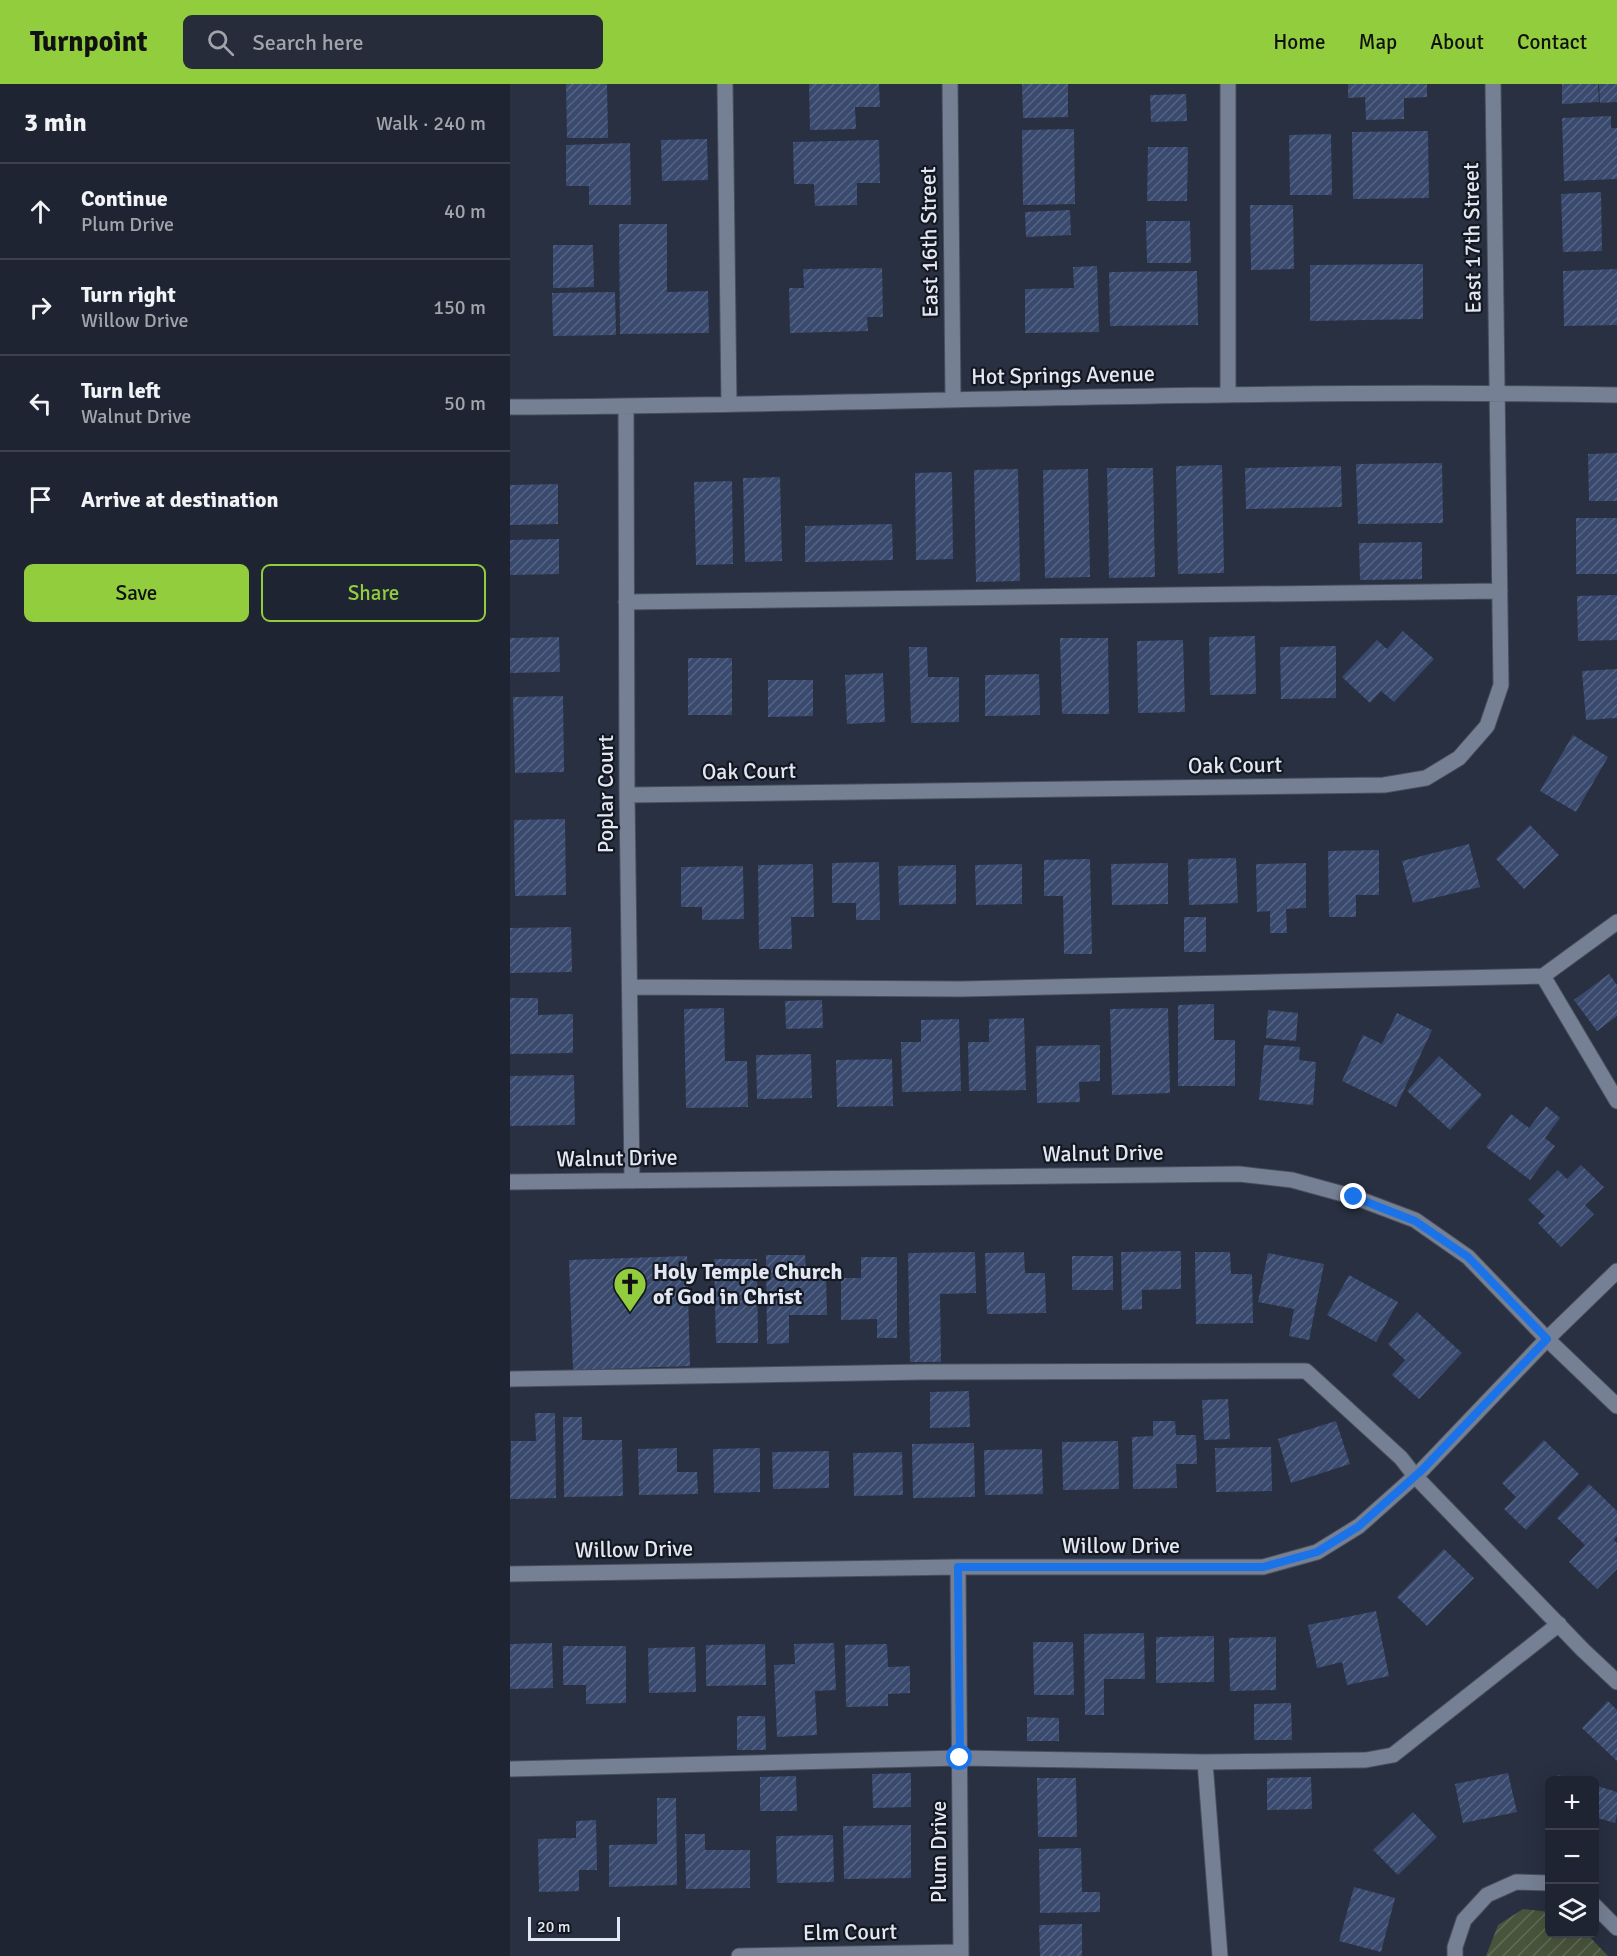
<!DOCTYPE html>
<meta charset="utf-8">
<style>
:root{--surface:#1e2431;--page:#262c39;--text:#f1f3f6;--muted:#a1a4ab;--line:#3c414d;--accent:#92cd3e}
body{margin:0;font-family:Signika,sans-serif;background:var(--page);color:var(--text)}
.controls{position:absolute;right:18px;bottom:18px;display:grid;overflow:hidden;border-radius:9px;box-shadow:0 6px 24px #0002}
.controls button{width:54px;height:54px;display:grid;place-items:center;padding:0;border:0;border-bottom:2px solid var(--line);background:var(--surface);color:var(--text);font:30px sans-serif}
.scale{position:absolute;left:18px;bottom:15px;width:92px;box-sizing:border-box;padding-left:6px;border:3px solid #e2e8f3;border-top:0;font-size:16px;line-height:21px;white-space:nowrap;color:#e2e8f3;-webkit-text-stroke:4px #141820;paint-order:stroke}
.stop{position:absolute;width:18px;height:18px;margin:-14px;border:4px solid #1a73e8;border-radius:50%;background:#fff}
.stop.end{background:#1a73e8;border-color:#fff;box-shadow:0 2px 6px #0008}
.list{margin:0;padding:0;list-style:none}
h2{display:flex;justify-content:space-between;align-items:center;height:78px;margin:0;padding:0 24px;font-size:26px}
h2 small{font-size:20px;font-weight:400;color:var(--muted)}
.list li{display:grid;grid-template-columns:39px 1fr auto;gap:18px;align-items:center;box-sizing:border-box;height:96px;padding:0 24px;border-top:2px solid var(--line)}
.list b{display:block;font-size:22px;white-space:nowrap}
.list p{margin:0;font-size:20px;white-space:nowrap;color:var(--muted)}
.list em{font-size:20px;font-style:normal;color:var(--muted)}
.actions{display:flex;gap:12px;padding:18px 24px}
.actions a{flex:1;padding:14px 0;border:2px solid var(--accent);border-radius:9px;text-align:center;font-size:21px;color:var(--accent)}
.actions .main{background:var(--accent);color:#111}
.icon{flex:none;width:33px;height:33px;fill:none;stroke:currentColor;stroke-width:2;stroke-linecap:round;stroke-linejoin:round}
.map{position:relative;flex:none;width:1107px;height:1872px;overflow:hidden}
header{display:flex;align-items:center;gap:36px;box-sizing:border-box;height:84px;padding:0 30px;background:var(--accent);color:#111}
header strong{font-size:28px}
nav{display:flex;gap:33px;margin-inline-start:auto;font-size:21px}
.search{width:420px;height:54px;background:var(--page);display:flex;align-items:center;gap:15px;box-sizing:border-box;padding:0 21px;border-radius:9px;color:var(--muted);font-size:22px}
main{display:flex}
aside{flex:1;background:var(--surface)}
.map>svg:first-child{display:block}
.garden{fill:url(#garden-furrows)}
.building{fill:url(#building-hatch)}
.lines{fill:none;stroke-linecap:round;stroke-linejoin:round}
.minor-casing{stroke:#474e5c;stroke-width:17}
.minor{stroke:#768094;stroke-width:15}
.route{stroke:#1a73e8;stroke-width:8}
.labels{text-anchor:middle;dominant-baseline:central;stroke-width:4.5;stroke-linejoin:round;paint-order:stroke}
.street-label{font-size:22px;fill:#e2e8f3;stroke:#141820}
.poi-label{font-size:22px;font-weight:bold;fill:#e2e8f3;stroke:#141820;text-anchor:start}
</style>
<header>
<strong>Turnpoint</strong>
<div class="search"><svg class="icon" aria-label="search" viewBox="0 0 24 24"><circle cx="10" cy="10" r="6"/><path d="M15 15l6 6"/></svg>Search here</div>
<nav><a>Home</a><a>Map</a><a>About</a><a>Contact</a></nav>
</header>
<main>
<aside>
<h2>3 min<small>Walk · 240 m</small></h2>
<ul class="list">
<li><svg class="icon" aria-label="ahead" viewBox="0 0 24 24"><path d="M12 20V5M6 11l6-6 6 6"/></svg><div><b>Continue</b><p>Plum Drive</p></div><em>40 m</em></li>
<li><svg class="icon" aria-label="right" viewBox="0 0 24 24"><path d="M7 20v-9h11M14 6l5 5-5 5"/></svg><div><b>Turn right</b><p>Willow Drive</p></div><em>150 m</em></li>
<li><svg class="icon" aria-label="left" viewBox="0 0 24 24"><path d="M17 20v-9H6M10 6l-5 5 5 5"/></svg><div><b>Turn left</b><p>Walnut Drive</p></div><em>50 m</em></li>
<li><svg class="icon" aria-label="arrive" viewBox="0 0 24 24"><path d="M6 21V4h12l-3 4 3 4H6"/></svg><div><b>Arrive at destination</b></div></li>
</ul>
<div class="actions"><a class="main">Save</a><a>Share</a></div>
</aside>
<div class="map">
<svg width="1107" height="1872" viewBox="0 0 1107 1872">
<defs>
<pattern id="garden-furrows" width="10" height="10" patternUnits="userSpaceOnUse" patternTransform="scale(1.5)"><rect width="10" height="10" fill="#48543b"/><path d="M-1 1l2-2M0 10L10 0M9 11l2-2" fill="none" stroke="#626d58"/></pattern>
<pattern id="building-hatch" width="6" height="6" patternUnits="userSpaceOnUse" patternTransform="scale(1.5)"><rect width="6" height="6" fill="#3a4a6e"/><path d="M-1 1l2-2M0 6l6-6M5 7l2-2" fill="none" stroke="#566483"/></pattern>
</defs>
<rect width="100%" height="100%" fill="#283041"/>
<path class="garden" d="M1013 1825 1039 1828 1040 1850H1077L1098 1872H976L988 1841Z"/>
<path class="building" d="M56 0H97L98 54H57Z
M299 0H369L370 23H345L346 45 300 46Z
M512 0H558V33L513 34Z
M838 0H917V13L894 14V35L856 36 855 13 838 14Z
M1052 0H1088L1089 18 1052 20Z
M1089 0H1107V18L1090 19Z
M676 10 677 37 641 38 640 11Z
M1101 32V44H1107V95L1054 97 1052 34Z
M564 45 565 120 513 121 512 46Z
M918 47 919 114 843 115 842 48Z
M821 50 822 111H780L779 51Z
M197 55 198 96 152 97 151 56Z
M369 56 370 99H347V121L305 122 304 100H284L283 58Z
M120 59 121 121H79V102H56V61Z
M638 63H678L677 117H637Z
M1091 108 1092 167 1053 168 1051 110Z
M740 121H783L784 185 741 186Z
M560 126 561 151 516 153 515 128Z
M636 137H680L681 179H637Z
M109 140H157V208L198 207 199 249 110 250Z
M43 161H83L84 203 43 204Z
M913 180V235L800 237V181Z
M587 182 589 248 515 249V205L564 204 563 183Z
M372 184 373 233H357L358 247 280 249 279 204H294L293 185Z
M1107 185V241L1054 242 1053 187Z
M687 187 688 241 600 242 599 188Z
M105 208 106 251 43 252 42 209Z
M1107 369V417H1079L1078 370Z
M932 379 933 439 848 440 846 380Z
M712 381 714 489 668 490 666 382Z
M831 382 832 423 736 425 735 384Z
M597 384H643L645 493 599 494Z
M508 385 510 497 466 498 464 386Z
M578 385 580 493 535 494 533 386Z
M442 388 443 475 406 476 405 389Z
M270 393 272 477 235 478 233 394Z
M222 397 223 480 186 481 184 398Z
M48 400V440L0 441V401Z
M1066 434H1107V490H1066Z
M382 440 383 476 295 478V442Z
M49 455V490L0 491V456Z
M912 458V495L850 496 849 459Z
M1107 511V556L1068 557 1067 512Z
M893 547 924 575 884 618 871 607 860 619 832 593 867 556 877 565Z
M745 552 746 610 700 611 699 553Z
M49 553 50 588 0 589V554Z
M550 554H598L599 630H552Z
M673 556 675 628 628 629 627 557Z
M826 562V614L771 615 770 563Z
M399 563H417L418 593H449V638L401 639Z
M178 574H222V631H178Z
M1107 585V634L1076 636 1072 587Z
M373 589 375 638 337 640 335 591Z
M529 590 530 631 475 632V591Z
M258 596H303V632L258 633Z
M53 612 54 688 5 689 3 613Z
M1063 651 1098 673 1066 728 1030 707Z
M55 735 56 811 5 812 4 736Z
M1020 741 1049 771 1014 805 986 775Z
M959 760 970 803 903 819 892 777Z
M869 766V811H846V833H819L818 767Z
M726 774 728 819 679 821 678 775Z
M580 775 582 870H554L553 812H534V776Z
M369 778 370 836H346V819H322V779Z
M658 779V820L602 821 601 780Z
M796 779V824L776 825 777 849H760V827L747 828 746 780Z
M303 780 304 833H281L282 865H249L248 781Z
M512 780V820L466 821 465 781Z
M446 781V820L389 821 388 782Z
M233 782 234 835 192 836V823H171V783Z
M674 833H696V868H674Z
M61 843 62 888 0 889V844Z
M1099 890 1107 901V932L1087 947 1064 916Z
M0 914H28V931L63 930V969L0 970Z
M312 916 313 944 276 945 275 917Z
M704 920V956H725V1002H668V921Z
M214 924 215 977H237L238 1023 176 1024 174 925Z
M658 924 660 1009 602 1011 600 925Z
M758 926 788 929 786 957 756 954Z
M887 929 922 946 886 1023 832 997 853 951 872 960Z
M514 934 516 1006 459 1007 458 958H479V935Z
M449 935 451 1007 392 1008 391 958H411V936Z
M590 961V997L569 998 570 1018 527 1019 526 962Z
M754 961 790 963 789 976 806 978 803 1021 749 1016Z
M301 970 302 1014 247 1015 246 971Z
M929 972 972 1011 940 1046 897 1007Z
M382 975 383 1022 327 1023 326 976Z
M64 991 65 1041 0 1042V992Z
M1036 1022 1050 1034 1035 1054 1045 1062 1020 1096 976 1063 1001 1030 1019 1044Z
M1071 1081 1094 1103 1075 1121 1084 1130 1051 1163 1028 1139 1035 1132 1018 1116 1048 1086 1057 1095Z
M671 1167V1205L632 1206V1225L612 1226 611 1168Z
M465 1168 466 1209 430 1210 431 1278H400L398 1169Z
M514 1168 515 1189H535L536 1229 477 1230 475 1169Z
M685 1168H720L721 1190H742L743 1239 686 1240Z
M758 1169 814 1180 799 1256 779 1252 784 1225 748 1218Z
M256 1171H295L296 1189 316 1188 317 1231H279V1259L257 1260Z
M177 1172 180 1282 63 1286 59 1176Z
M562 1172H603V1206H562Z
M351 1173H387V1254H367V1235L331 1236V1194H351Z
M204 1175H247L248 1259H206Z
M839 1191 888 1218 866 1258 817 1231Z
M907 1228 952 1269 909 1315 882 1291 895 1276 878 1260Z
M459 1307 460 1343 420 1344V1308Z
M718 1315 720 1355 694 1356 692 1316Z
M25 1329H45L46 1414 0 1415 1 1357H26Z
M53 1333H72V1356H112L113 1412 54 1413Z
M643 1337H665L666 1351H686L687 1380H666L667 1404 623 1405 622 1353 643 1352Z
M826 1337 840 1380 781 1399 768 1355Z
M1034 1356 1069 1390 1016 1446 994 1425 1006 1413 992 1399Z
M608 1357 609 1405 553 1406 552 1358Z
M464 1359 465 1413 403 1414 402 1360Z
M761 1363 762 1407 706 1408 705 1364Z
M167 1364V1388H187L188 1410 129 1411 128 1365Z
M250 1364V1408L204 1409 203 1365Z
M532 1365 533 1410 475 1411 474 1366Z
M319 1367V1404L263 1405 262 1368Z
M392 1368 393 1411 344 1412 343 1369Z
M1079 1400 1107 1427V1452L1104 1456 1107 1459V1485L1087 1505 1059 1478 1075 1461 1047 1434Z
M934 1465 964 1494 917 1542 887 1513Z
M866 1527 879 1592 837 1601 832 1578 807 1584 798 1541Z
M634 1549 635 1595H594V1631H575L574 1550Z
M704 1552V1598L646 1599V1553Z
M766 1553V1606L720 1607 719 1554Z
M523 1558H563L564 1611H524Z
M42 1559 43 1604 0 1605V1560Z
M324 1559 326 1606 305 1607 307 1651 267 1653 264 1581 285 1580 284 1560Z
M255 1560 256 1601 196 1602V1561Z
M377 1560 378 1583 400 1582V1609L378 1610V1622L336 1623 335 1561Z
M53 1562H116V1619L76 1620V1601H53Z
M185 1563 186 1608 139 1609 138 1564Z
M1098 1617 1107 1626V1677L1072 1644Z
M781 1619 782 1656H744V1620Z
M227 1632H255L256 1666H227Z
M517 1633 549 1634V1657H517Z
M401 1689V1723L363 1724 362 1690Z
M998 1689 1007 1728 953 1739 945 1700Z
M1048 1691 1065 1696H1046Z
M286 1692 287 1727H250V1693Z
M801 1693 802 1725 757 1726V1694Z
M527 1694H566L567 1753H528Z
M1084 1701 1107 1708V1731L1105 1739 1084 1733Z
M147 1714H166L167 1801 99 1803V1761L147 1760Z
M903 1728 927 1753 888 1791 863 1766Z
M86 1736 87 1786H69V1807L29 1808 28 1755 66 1754V1737Z
M401 1741V1794L334 1795 333 1742Z
M175 1750H195V1766H240V1804L176 1805Z
M323 1751 324 1798 267 1799 266 1752Z
M571 1764 572 1808H590V1828L530 1829 529 1765Z
M844 1803 885 1814 871 1868 829 1857Z
M572 1840V1872H530L529 1841Z"/>
<g class="lines">
<g class="minor-casing">
<path id="minor" d="M215 0 219 320
M440 0 443 315
M718 0V311
M116 322 117 711 122 1097
M0 323C369 321 738 304 1107 311
M116 518 990 507
M117 711 874 701 916 694 949 674 977 642 991 601 983 0
M1033 892 1107 838
M120 903 451 905 1033 892 1107 1017
M0 1098 729 1090 782 1096 844 1113 905 1136 958 1173 1037 1255 1107 1322
M0 1295 412 1288 796 1287 891 1374 905 1392 1073 1566 1107 1598
M448 1483 451 1872
M0 1490 448 1483H753L807 1468 849 1442 912 1386 1037 1255 1107 1187
M695 1678 710 1872
M0 1685 450 1674 695 1678 856 1676 883 1671 1049 1540
M1084 1821 1107 1844
M229 1872 451 1868
M945 1872V1863L954 1836 977 1811 1006 1798 1040 1799"/>
</g>
<use href="#minor" class="minor"/>
</g>
<g class="lines">
<path class="route" d="M450 1674 448 1483H753L807 1468 849 1442 912 1386 1037 1255 958 1173 905 1137 844 1113"/>
</g>
<defs>
<g id="church-pin" transform="scale(1.725)"><path d="M0 17L-7.5 6A9.5 9.5 0 1 1 7.5 6Z" fill="#92cd3e" stroke="#141820"/><path d="M-1.2-6h2.4v3.5h3.3v2.4h-3.3V6h-2.4V-.1h-3.3v-2.4h3.3Z" fill="#111"/></g>
</defs>
<g fill-rule="evenodd">
<use href="#church-pin" x="120" y="1200"/>
</g>
<g class="labels">
<g class="street-label">
<text transform="translate(962 154) rotate(-91)">East 17th Street</text>
<text transform="translate(419 158) rotate(-91)">East 16th Street</text>
<text transform="translate(553 291) rotate(-1)">Hot Springs Avenue</text>
<text transform="translate(725 681) rotate(-1)">Oak Court</text>
<text transform="translate(239 687) rotate(-1)">Oak Court</text>
<text transform="translate(95 710) rotate(-90)">Poplar Court</text>
<text transform="translate(593 1069) rotate(-1)">Walnut Drive</text>
<text transform="translate(107 1074) rotate(-1)">Walnut Drive</text>
<text x="611" y="1461">Willow Drive</text>
<text transform="translate(124 1465) rotate(-1)">Willow Drive</text>
<text transform="translate(428 1768) rotate(-90)">Plum Drive</text>
<text transform="translate(340 1848) rotate(-1)">Elm Court</text>
</g>
<g class="poi-label">
<text x="143" y="1187">Holy Temple Church<tspan x="143" dy="25">of God in Christ</tspan></text>
</g>
</g>
</svg>
<div class="controls">
<button>+</button>
<button>−</button>
<button><svg class="icon" aria-label="layers" viewBox="0 0 24 24"><path d="M12 4l9 5-9 5-9-5zM3 14l9 5 9-5"/></svg></button>
</div>
<div class="scale">20 m</div>
<div class="stop" style="left:450px;top:1674px"></div>
<div class="stop end" style="left:844px;top:1113px"></div>
</div>
</main>
